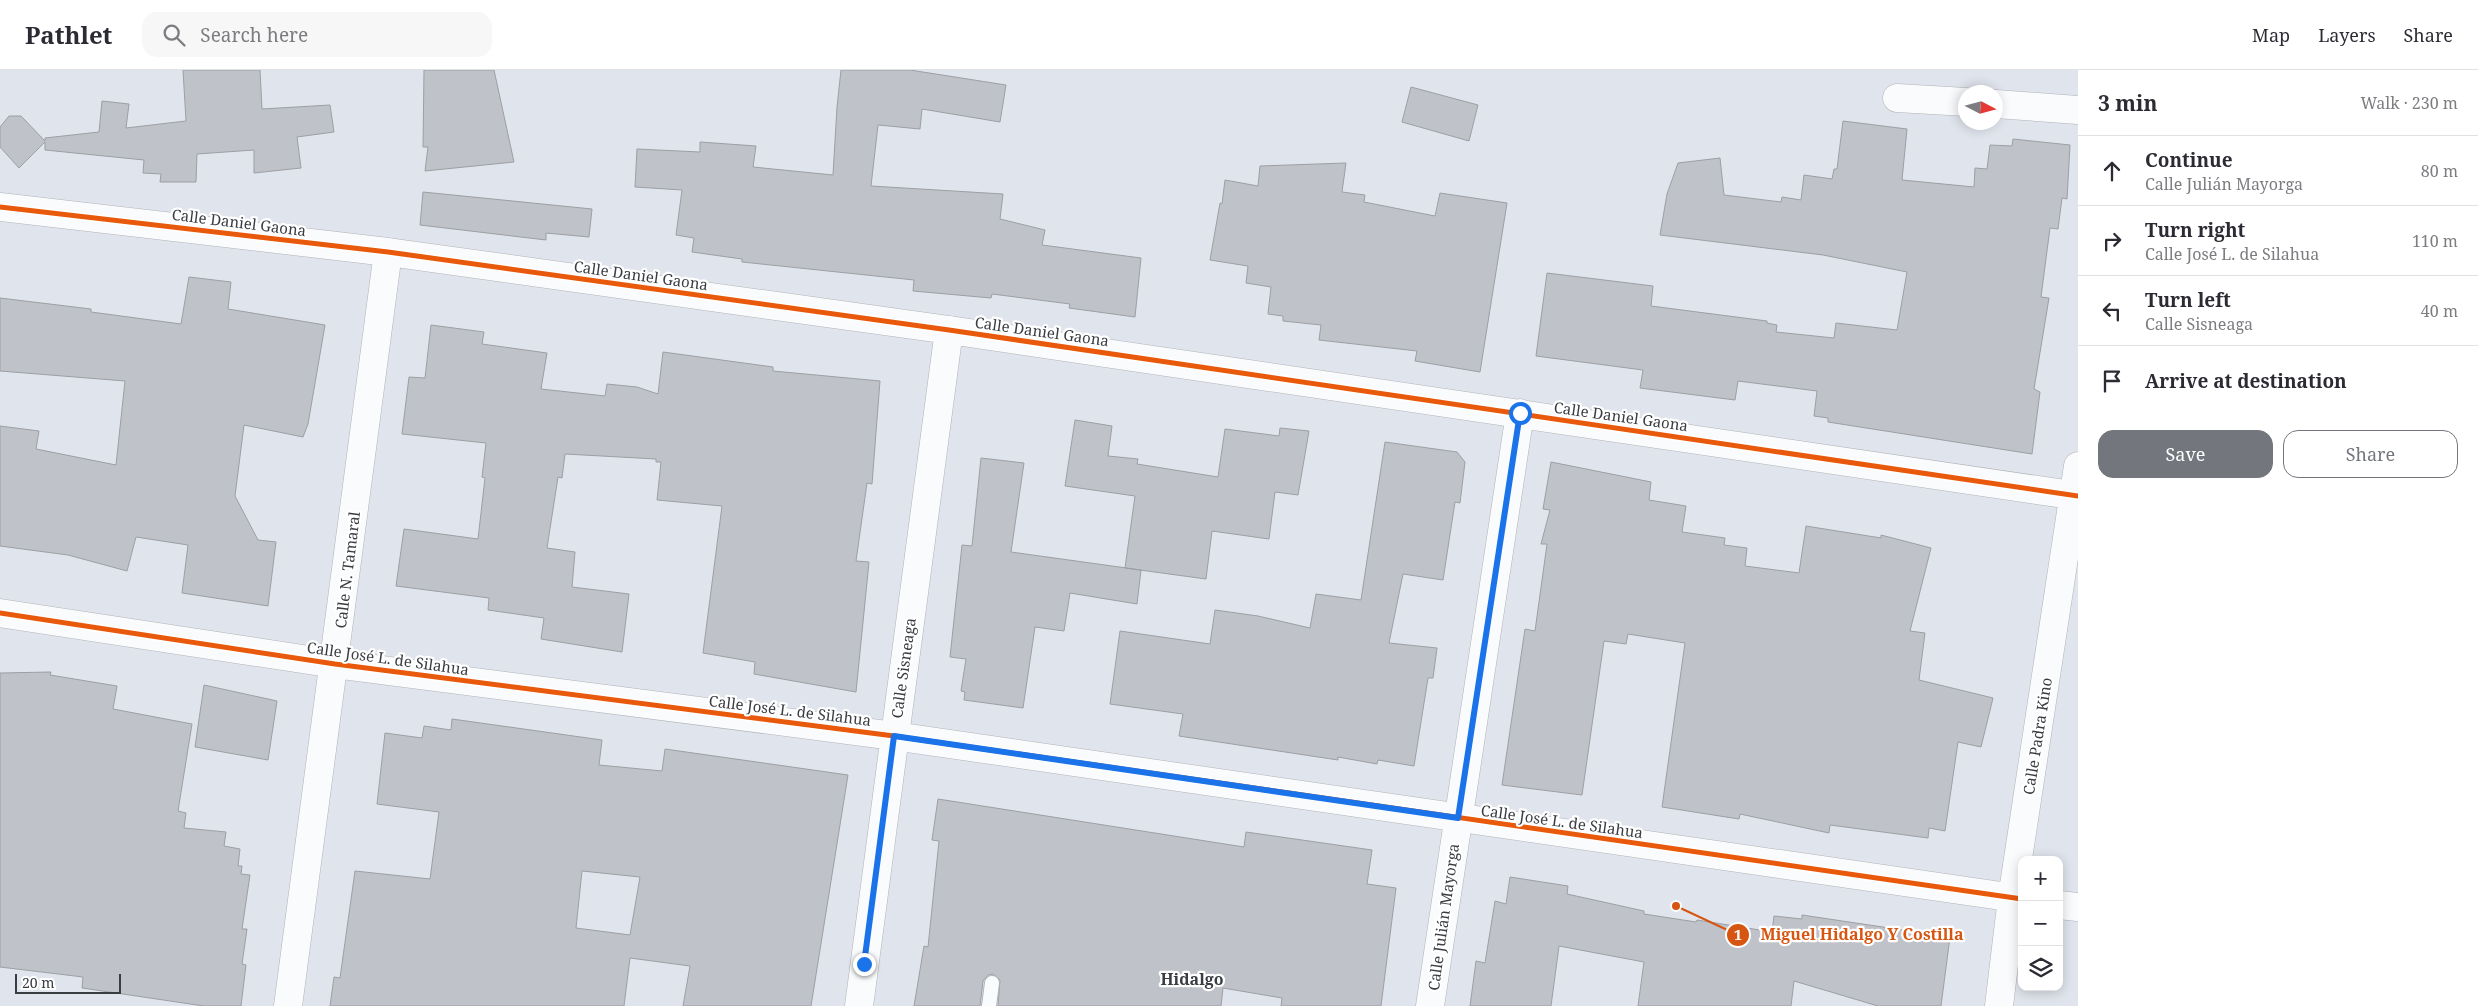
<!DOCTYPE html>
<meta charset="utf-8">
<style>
:root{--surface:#fff;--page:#f7f7f7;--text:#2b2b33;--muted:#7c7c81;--line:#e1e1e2;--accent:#73777d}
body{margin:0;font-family:"Noto Serif",serif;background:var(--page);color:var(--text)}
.controls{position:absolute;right:15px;bottom:15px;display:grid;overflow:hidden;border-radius:10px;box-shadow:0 2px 12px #0003}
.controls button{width:45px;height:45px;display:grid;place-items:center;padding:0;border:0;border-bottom:1px solid var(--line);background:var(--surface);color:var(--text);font:25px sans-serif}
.compass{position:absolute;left:1958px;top:15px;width:45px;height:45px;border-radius:50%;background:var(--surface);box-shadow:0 2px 12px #0003;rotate:96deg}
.scale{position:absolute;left:15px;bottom:12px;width:106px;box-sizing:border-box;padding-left:5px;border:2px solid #393c41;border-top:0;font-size:14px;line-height:18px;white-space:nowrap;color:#393c41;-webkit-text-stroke:4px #fff;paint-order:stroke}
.stop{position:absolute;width:15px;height:15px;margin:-11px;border:4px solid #1a73e8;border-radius:50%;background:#fff}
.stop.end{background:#1a73e8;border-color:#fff;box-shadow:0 1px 5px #0008}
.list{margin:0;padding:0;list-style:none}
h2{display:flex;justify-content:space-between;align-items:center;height:65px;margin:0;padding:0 20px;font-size:21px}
h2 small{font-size:16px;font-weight:400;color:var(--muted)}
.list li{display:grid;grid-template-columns:32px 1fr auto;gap:15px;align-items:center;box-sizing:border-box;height:70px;padding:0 20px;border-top:1px solid var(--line)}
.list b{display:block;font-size:19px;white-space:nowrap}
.list p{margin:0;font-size:16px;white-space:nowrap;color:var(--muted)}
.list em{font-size:16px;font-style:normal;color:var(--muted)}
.actions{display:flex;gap:10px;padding:15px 20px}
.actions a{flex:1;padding:11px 0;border:1px solid var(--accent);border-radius:15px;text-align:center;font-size:18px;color:var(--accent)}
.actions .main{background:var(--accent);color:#fff}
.icon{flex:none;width:28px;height:28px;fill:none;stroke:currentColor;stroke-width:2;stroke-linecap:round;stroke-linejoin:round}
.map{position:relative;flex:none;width:2078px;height:936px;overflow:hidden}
header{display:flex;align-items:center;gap:30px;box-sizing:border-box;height:70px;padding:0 25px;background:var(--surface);border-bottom:1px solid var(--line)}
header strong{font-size:24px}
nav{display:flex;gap:28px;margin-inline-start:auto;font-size:18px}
.search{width:350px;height:45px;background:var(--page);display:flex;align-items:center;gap:12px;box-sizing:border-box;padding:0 18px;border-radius:15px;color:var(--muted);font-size:19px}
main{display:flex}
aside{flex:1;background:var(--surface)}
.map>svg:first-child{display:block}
.building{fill:#bfc2c8;stroke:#9c9fa4;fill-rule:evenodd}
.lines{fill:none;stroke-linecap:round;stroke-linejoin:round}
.lane-casing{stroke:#b0b3b9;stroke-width:16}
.street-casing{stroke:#b0b3b9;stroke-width:29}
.lane{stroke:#fafbfc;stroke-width:14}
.street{stroke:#fafbfc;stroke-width:28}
.cycleway-casing{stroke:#fff;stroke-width:8}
.cycleway{stroke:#e8590c;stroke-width:5}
.route{stroke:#1a73e8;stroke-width:6}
.labels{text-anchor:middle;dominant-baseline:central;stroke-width:4.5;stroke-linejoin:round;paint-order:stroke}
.street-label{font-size:15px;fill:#393c41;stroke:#fff}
.neighbourhood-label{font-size:16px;font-weight:bold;fill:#393c41;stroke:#fff}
.leader{fill:none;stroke:#d65611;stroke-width:2}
.callout-dot{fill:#d65611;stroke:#fff;stroke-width:2}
.mark-label{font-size:15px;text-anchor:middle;font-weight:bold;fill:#fff}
.callout-label{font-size:16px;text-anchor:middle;font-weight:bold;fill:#d65611;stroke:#fff;stroke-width:4.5;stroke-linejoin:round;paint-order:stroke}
</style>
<header>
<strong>Pathlet</strong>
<div class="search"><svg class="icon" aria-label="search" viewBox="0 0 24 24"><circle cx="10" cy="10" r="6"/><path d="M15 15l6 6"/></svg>Search here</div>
<nav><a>Map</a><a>Layers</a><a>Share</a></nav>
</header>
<main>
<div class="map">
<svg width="2078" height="936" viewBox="0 0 2078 936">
<rect width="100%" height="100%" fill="#e0e4ec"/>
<path class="building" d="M183 0H260L262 39 330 35 334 62 297 67 301 98 254 103V80L197 84 196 112H160L161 104 143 103 144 90 45 80V72L19 98 0 77V57L9 46H21L45 71V68L99 62 102 31 129 34 126 58 186 51Z
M424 0H494L514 92 425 101 428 77H423Z
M841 0H910L1006 15 1000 52 922 39 920 59 878 55 871 116 1003 124 1000 149 1045 160 1042 175 1141 188 1135 247 1069 238 1070 234 992 224 991 228 913 221 914 210 742 192V189L692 182 694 168 676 165 682 120 635 117 637 79 700 82V72L756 76 753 97 833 105 837 37Z
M1411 17 1478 35 1469 71 1402 52Z
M1843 51 1907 59 1902 110 1974 117 1975 98 1987 99 1990 75 2012 76 2013 69 2070 75 2067 129 2062 128 2058 159 2050 158 2041 227 2049 228 2034 319 2040 322 2032 384 1828 352V348L1814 346 1817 321 1738 311 1735 330 1640 318 1643 300 1536 286 1547 203 1653 216 1651 236 1767 251V253L1777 255 1776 262 1834 268 1836 253 1897 260 1907 202 1823 185 1660 165 1667 124 1678 93 1720 88 1724 125 1781 132 1782 127 1801 130 1804 105 1832 109 1834 99H1837Z
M1346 93 1342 122 1365 125 1364 132 1435 146 1440 123 1507 133 1480 302 1415 291 1417 281 1319 270 1321 255 1283 251V246L1268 244 1271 217 1246 213 1248 196 1210 190 1220 133 1222 134 1225 110 1258 116 1260 96Z
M423 122 592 139 589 167 546 163V170L420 155Z
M189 207 231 212 228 239 325 255 308 354 303 367 244 355 235 426 258 470 276 472 268 536 182 523 188 475 136 467 127 501 68 485 0 476V356L39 361 36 379 116 395 125 311 0 301V228L91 239V242L181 254Z
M431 255 484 262 482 274 547 283 541 319 605 326 607 314 637 317 658 324 663 282 773 297V301L880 311 872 414 867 413 856 491 869 492 856 622 754 604 755 592 703 583 722 436 657 430 661 392H656V389L565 384 562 408 558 407 547 478 575 482 572 517 629 524 622 582 541 569 544 548 488 540 489 528 396 516 404 459 478 469 485 408 482 407 486 373 402 364 409 307 425 308Z
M1075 350 1112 356 1108 386 1138 389 1137 394 1218 407 1225 359 1279 366 1280 358 1309 361 1298 425 1275 422 1269 469 1212 461 1206 509 1125 498 1135 426 1065 416Z
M1385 372 1457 382 1465 392 1460 433 1455 432 1443 510 1403 504 1389 573 1437 578 1433 608H1428L1414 696 1378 690 1377 694 1338 687V690L1179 666 1183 644 1110 634 1120 561 1210 574 1215 540 1258 546 1310 558 1316 524 1361 530Z
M981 388 1024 393 1011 482 1141 500 1137 534 1070 523 1064 561 1035 557 1023 638 964 630 965 622 961 621 966 589 950 587 962 475 972 476Z
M1551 392 1651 412 1649 430 1686 436 1682 462 1725 468 1724 475 1747 478 1745 496 1799 503 1806 456 1881 468V465L1931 478 1910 561 1925 563 1919 610 1993 628 1981 677 1958 672 1945 761 1929 758 1928 768 1830 755 1829 763 1740 744 1739 749 1662 737 1685 573 1628 564 1626 574 1604 571 1582 725 1502 715 1525 559 1535 561 1547 474H1541L1550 440 1543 439Z
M51 602 50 605 117 616 113 639 192 654 178 741 186 743 184 758 226 762 224 776 240 779 238 796H242L241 804 250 805 242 859H247L242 894 246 895 241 936H204L82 918 83 907 0 897V603Z
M204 615 277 631 268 690 195 677Z
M452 649 602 670 599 695 662 701 665 679 848 705 811 936H683L690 896 630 888 624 936H330L334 907 340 908 355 801 430 809 439 742 377 734 385 663 422 668 424 656 451 660ZM582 801 640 807 630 865 576 858Z
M938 729 1244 777 1246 762 1372 780 1367 814 1396 818 1381 936H1281L1282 928 1223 918 1221 936H998L1000 910 993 904 988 905 983 911 980 936H914L924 876 928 877 939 771 932 770Z
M1510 807 1568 816 1567 824 1644 841V844L1696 852 1697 850 1772 862 1774 846 1802 849V845L1950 867 1941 936H1878L1794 911 1791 936H1638L1644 892 1559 876 1551 936H1470L1476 891 1485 893 1495 831 1506 834Z"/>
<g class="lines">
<g class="lane-casing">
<path id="lane" d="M989 936 992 913"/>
</g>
<g class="street-casing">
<path id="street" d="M1897 28 1966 32
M1996 34 2078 40
M0 137 388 182 949 260 2078 426
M0 543 335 594 894 666 2022 829
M2059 835 2078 837
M288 936 388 182
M859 936 949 260
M1430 936 1520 343
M1999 936 2012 828 2078 396"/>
</g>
<use href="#lane" class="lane"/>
<use href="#street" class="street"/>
<g class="cycleway-casing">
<path id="cycleway" d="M0 137 388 182 949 260 2078 426
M0 543 335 594 894 666 2022 829"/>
</g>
<use href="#cycleway" class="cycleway"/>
</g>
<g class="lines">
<path class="route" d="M864 894 894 666 1458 748 1520 343"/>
</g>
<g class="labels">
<g class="street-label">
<text transform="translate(239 152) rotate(7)">Calle Daniel Gaona</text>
<text transform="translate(641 205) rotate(8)">Calle Daniel Gaona</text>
<text transform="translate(1042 261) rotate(8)">Calle Daniel Gaona</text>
<text transform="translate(1621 346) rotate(8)">Calle Daniel Gaona</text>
<text transform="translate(347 500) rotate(-83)">Calle N. Tamaral</text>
<text transform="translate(388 588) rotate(8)">Calle José L. de Silahua</text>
<text transform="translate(903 598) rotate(-82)">Calle Sisneaga</text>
<text transform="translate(790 640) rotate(7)">Calle José L. de Silahua</text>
<text transform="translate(2037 666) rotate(-81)">Calle Padra Kino</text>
<text transform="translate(1562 751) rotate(8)">Calle José L. de Silahua</text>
<text transform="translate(1443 847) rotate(-82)">Calle Julián Mayorga</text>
</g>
<g class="neighbourhood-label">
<text x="1192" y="909">Hidalgo</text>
</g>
</g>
<path class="leader" d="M1676 836L1738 865"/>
<g class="callout-dot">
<circle cx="1676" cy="836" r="5"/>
<circle cx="1738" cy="865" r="12"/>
</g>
<g class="mark-label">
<text x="1738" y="870">1</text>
</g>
<g class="callout-label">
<text x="1862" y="870">Miguel Hidalgo Y Costilla</text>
</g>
</svg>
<div class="controls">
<button>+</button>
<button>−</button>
<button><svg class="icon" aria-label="layers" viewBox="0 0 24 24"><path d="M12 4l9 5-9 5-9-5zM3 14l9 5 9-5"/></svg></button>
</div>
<svg class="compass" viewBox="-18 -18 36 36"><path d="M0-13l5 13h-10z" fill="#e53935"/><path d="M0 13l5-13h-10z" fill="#7c7c81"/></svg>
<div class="scale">20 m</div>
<div class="stop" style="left:1520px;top:343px"></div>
<div class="stop end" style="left:864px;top:894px"></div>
</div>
<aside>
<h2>3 min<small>Walk · 230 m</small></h2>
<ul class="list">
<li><svg class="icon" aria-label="ahead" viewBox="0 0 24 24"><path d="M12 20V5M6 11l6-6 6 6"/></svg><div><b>Continue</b><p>Calle Julián Mayorga</p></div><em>80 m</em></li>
<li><svg class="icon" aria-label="right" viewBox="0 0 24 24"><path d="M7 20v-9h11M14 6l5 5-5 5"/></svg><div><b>Turn right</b><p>Calle José L. de Silahua</p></div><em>110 m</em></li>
<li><svg class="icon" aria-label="left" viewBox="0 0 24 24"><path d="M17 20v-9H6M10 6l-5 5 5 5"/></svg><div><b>Turn left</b><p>Calle Sisneaga</p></div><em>40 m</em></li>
<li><svg class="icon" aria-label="arrive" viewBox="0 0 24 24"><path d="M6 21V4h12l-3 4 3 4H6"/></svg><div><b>Arrive at destination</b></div></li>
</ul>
<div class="actions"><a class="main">Save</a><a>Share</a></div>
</aside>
</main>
